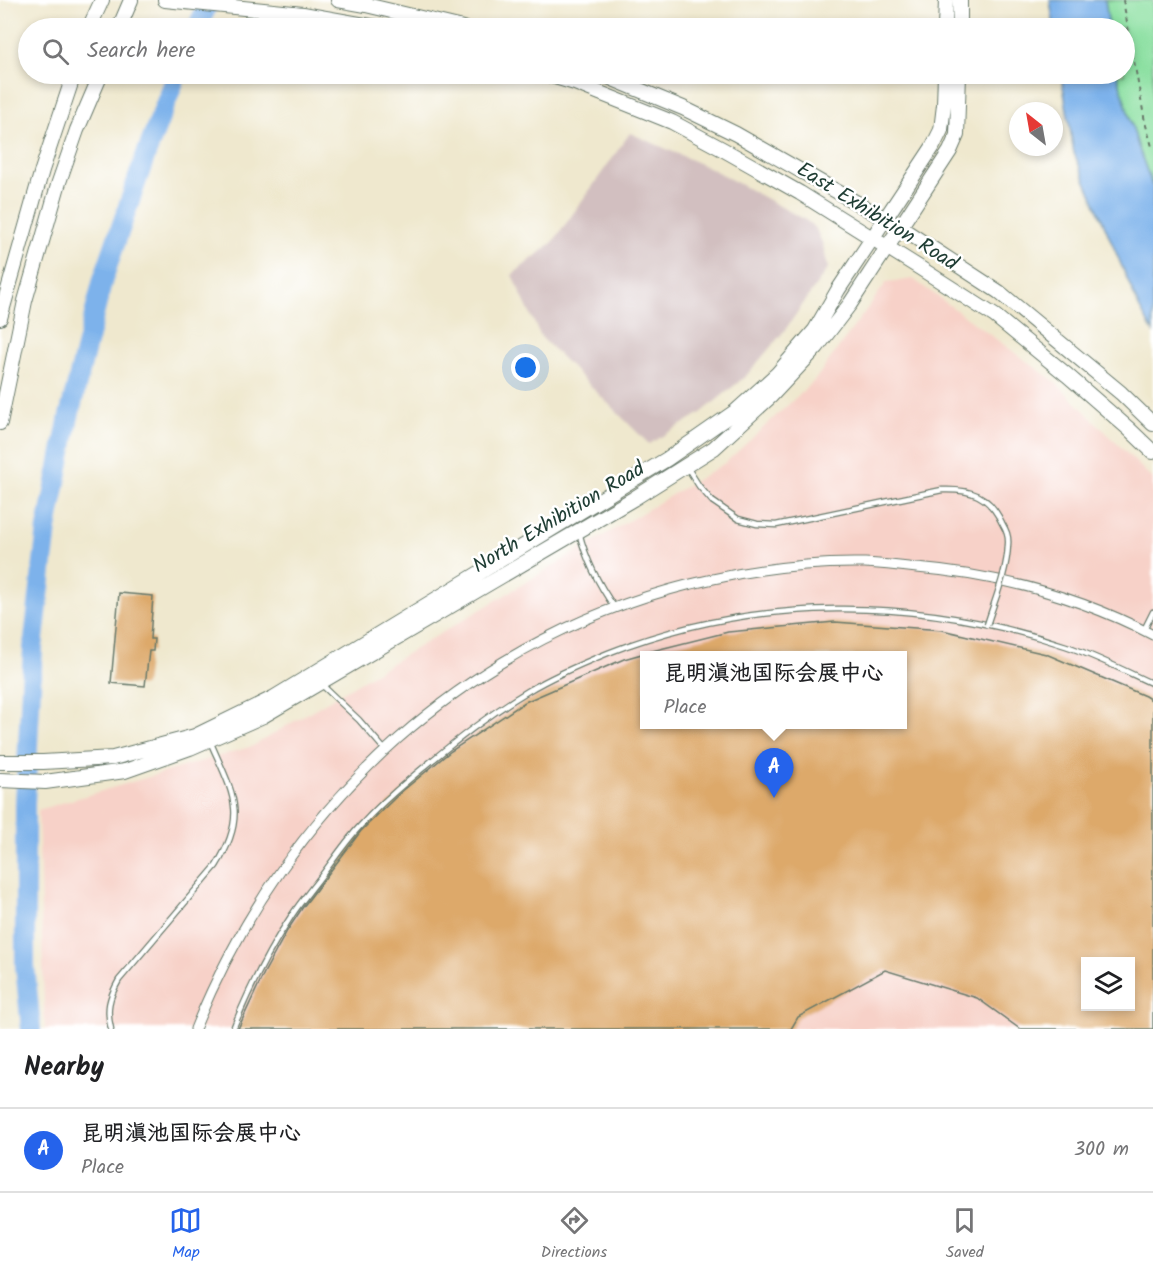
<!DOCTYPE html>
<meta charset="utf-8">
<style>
:root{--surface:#fff;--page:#f6f6f6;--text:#202124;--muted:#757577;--line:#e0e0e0;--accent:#2563eb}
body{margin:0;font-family:Kalam,"LXGW WenKai TC",sans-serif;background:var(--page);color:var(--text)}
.controls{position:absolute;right:18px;bottom:18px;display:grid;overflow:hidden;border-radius:0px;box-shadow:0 3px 9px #0003}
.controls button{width:54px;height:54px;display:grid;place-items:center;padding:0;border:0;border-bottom:2px solid var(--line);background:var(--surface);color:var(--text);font:30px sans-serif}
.compass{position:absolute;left:1009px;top:102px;width:54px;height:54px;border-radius:50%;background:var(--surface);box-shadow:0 3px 9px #0003;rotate:329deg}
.you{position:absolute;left:526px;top:368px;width:21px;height:21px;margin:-15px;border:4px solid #fff;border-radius:50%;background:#1a73e8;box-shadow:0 0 0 9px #1a73e833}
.badge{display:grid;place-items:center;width:39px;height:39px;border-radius:50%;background:var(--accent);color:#fff;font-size:20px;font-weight:700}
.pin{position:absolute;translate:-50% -50px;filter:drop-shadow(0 2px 3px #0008)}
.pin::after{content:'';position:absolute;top:32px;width:21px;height:18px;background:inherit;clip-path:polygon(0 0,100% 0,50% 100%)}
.popup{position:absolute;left:640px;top:651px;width:267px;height:78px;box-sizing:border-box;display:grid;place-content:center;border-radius:0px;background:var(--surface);filter:drop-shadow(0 2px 4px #0005);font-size:20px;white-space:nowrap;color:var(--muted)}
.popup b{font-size:22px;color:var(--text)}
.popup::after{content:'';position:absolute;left:50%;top:100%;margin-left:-12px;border:12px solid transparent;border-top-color:var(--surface)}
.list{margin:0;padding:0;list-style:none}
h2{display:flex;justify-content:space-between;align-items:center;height:78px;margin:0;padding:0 24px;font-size:26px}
h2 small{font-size:20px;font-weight:400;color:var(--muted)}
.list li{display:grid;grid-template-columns:39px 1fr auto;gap:18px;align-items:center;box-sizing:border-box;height:84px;padding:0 24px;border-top:2px solid var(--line)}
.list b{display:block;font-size:22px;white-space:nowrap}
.list p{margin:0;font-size:20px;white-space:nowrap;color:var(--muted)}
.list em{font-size:20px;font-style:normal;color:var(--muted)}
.icon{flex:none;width:33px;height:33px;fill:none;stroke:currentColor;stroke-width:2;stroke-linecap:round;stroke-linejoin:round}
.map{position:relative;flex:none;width:1153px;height:1029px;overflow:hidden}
.search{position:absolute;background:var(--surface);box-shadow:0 3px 9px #0003;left:18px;right:18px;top:18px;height:66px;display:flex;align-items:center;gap:15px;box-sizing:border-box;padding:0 21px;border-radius:33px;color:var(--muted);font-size:22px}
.sheet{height:162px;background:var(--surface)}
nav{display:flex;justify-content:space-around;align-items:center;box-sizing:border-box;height:84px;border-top:2px solid var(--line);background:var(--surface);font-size:16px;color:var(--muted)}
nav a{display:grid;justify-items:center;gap:3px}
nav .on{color:var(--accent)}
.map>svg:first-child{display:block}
.built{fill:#f7d1c8;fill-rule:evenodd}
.industrial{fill:#d2bfc0}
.green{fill:#8ce0a2;stroke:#568e6b;stroke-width:1.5}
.water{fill:#7db2eb;stroke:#4e7890;stroke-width:1.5}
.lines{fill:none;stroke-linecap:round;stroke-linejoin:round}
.river{stroke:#7db2eb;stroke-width:20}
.building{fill:#dda96b;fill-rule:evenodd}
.lane-casing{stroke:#68796a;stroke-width:7}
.street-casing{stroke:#68796a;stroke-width:11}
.secondary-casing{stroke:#68796a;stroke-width:16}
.path{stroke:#68796a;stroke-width:2;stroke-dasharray:4.5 4.5;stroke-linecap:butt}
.lane{stroke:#fff;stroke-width:4.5}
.street{stroke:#fff;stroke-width:9}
.secondary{stroke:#fff;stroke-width:14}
.lane-bridge-casing{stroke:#68796a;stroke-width:7;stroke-linecap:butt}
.lane-bridge{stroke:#fff;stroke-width:4.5}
.labels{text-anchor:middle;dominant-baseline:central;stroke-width:5;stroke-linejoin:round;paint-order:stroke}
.street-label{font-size:21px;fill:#1f3d34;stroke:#fff}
</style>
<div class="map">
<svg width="1153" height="1029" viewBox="0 0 1153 1029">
<rect width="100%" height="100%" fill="#fff"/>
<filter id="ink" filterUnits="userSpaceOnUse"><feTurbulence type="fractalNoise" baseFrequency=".0167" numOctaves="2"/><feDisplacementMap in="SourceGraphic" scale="12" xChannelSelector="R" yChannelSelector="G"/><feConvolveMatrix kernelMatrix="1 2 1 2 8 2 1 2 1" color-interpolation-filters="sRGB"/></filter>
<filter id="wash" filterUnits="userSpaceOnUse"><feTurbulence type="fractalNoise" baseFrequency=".008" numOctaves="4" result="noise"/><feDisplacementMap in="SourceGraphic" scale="24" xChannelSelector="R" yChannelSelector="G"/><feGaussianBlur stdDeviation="1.35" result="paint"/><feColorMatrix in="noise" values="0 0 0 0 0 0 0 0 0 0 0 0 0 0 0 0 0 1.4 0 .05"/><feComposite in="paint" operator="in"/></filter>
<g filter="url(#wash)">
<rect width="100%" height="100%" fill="#efe8ce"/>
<path class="built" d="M913 279 1054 381 1153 479V1029H45L38 810 253 746 725 463 814 381 886 283ZM645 656H903V724H645ZM1086 962H1130V1006H1086Z"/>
<path class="industrial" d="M630 133 710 168 807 221 816 229 823 245 828 268 785 330 746 376 701 413 649 444 541 337 512 275 553 242Z"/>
<path class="green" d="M1105 0H1153V188L1138 146 1117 74H1124V28H1109Z"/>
<path class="water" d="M1050 0H1105L1109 28H1054Z
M1061 74H1117L1138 146 1153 188V332L1139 307 1074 153Z"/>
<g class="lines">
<path class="river" d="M197 28 210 0
M31 1029 25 966V803L33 648 47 528 69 416 103 279 145 157 177 74"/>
</g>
<g id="blocks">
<path class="building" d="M119 593 153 596 150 639H154L153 651H149L145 686 111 683Z
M835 622 942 630 1046 654 1145 696 1153 701V1029H1020L977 998 885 970 798 1017 791 1029H238L264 973 287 931 303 907 361 831 400 793 451 751 525 702 624 659 645 653V724H903V656H649L648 652 728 632ZM1086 962H1131V1006H1086Z"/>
</g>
</g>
<g filter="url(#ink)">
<use href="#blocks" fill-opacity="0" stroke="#68796a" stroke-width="1.5"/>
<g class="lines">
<g class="lane-casing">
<path id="lane" d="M687 467 699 486 712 501
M579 532C586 560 598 584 615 608
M1144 630 1153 612
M322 685 359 720 385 750
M111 1029C106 1009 109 998 119 980L216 866C249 814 232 792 210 741
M233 1029C249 989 268 951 292 915 302 900 314 886 325 871 337 855 349 837 363 823 383 801 406 782 429 763 460 737 493 712 528 691 553 676 581 664 608 653 756 595 916 596 1066 646 1096 656 1125 671 1153 684"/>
</g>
<g class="street-casing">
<path id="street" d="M195 1029C286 804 473 630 713 579 763 568 814 562 865 563 882 564 900 566 917 568 999 575 1080 597 1153 635"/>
</g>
<g class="secondary-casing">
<path id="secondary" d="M165 0 303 14 382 28
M338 0 366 5 463 28
M89 28 102 0
M119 28 131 0
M945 28 946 0
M960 28V0
M545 74 575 83 672 122 724 150 800 193 920 268 995 316 1067 375 1129 429 1153 452
M601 74 683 108 736 134 901 228 999 292 1121 393 1153 424
M0 318 42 170 74 74
M0 423 25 301 59 182 77 130 101 74
M0 762H43L113 758 195 736 273 698 667 459 736 411 777 374 815 330 838 290 932 148 941 130 944 105 945 74
M0 780 45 782 125 771 190 748 263 716 633 499 714 448 771 396 817 347 850 304 950 151 957 135 959 74"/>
</g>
<path class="path" d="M1123 0 1145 122 1153 150"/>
<use href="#lane" class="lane"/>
<use href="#street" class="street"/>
<use href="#secondary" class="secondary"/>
<g class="lane-bridge-casing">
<path id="lane-bridge" d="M712 501 738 519 757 524 776 525 942 490C971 489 989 495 1002 523 1006 530 1009 536 1008 545 1007 572 995 599 987 625"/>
</g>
<use href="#lane-bridge" class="lane-bridge"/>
</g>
</g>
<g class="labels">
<g class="street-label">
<text transform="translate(877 217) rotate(32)">East Exhibition Road</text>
<text transform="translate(559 518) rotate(-31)">North Exhibition Road</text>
</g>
</g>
</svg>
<div class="controls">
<button><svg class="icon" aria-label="layers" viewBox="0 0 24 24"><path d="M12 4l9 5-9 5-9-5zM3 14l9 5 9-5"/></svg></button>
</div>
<svg class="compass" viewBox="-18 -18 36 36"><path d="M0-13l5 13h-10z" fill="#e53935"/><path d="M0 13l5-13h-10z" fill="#757577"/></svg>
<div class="you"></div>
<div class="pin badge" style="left:774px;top:798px">A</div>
<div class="popup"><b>昆明滇池国际会展中心</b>Place</div>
<div class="search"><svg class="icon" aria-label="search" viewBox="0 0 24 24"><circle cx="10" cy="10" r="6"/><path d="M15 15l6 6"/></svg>Search here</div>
</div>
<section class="sheet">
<h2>Nearby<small></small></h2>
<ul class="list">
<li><span class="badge">A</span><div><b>昆明滇池国际会展中心</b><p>Place</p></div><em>300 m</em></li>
</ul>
</section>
<nav>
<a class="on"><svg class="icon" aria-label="map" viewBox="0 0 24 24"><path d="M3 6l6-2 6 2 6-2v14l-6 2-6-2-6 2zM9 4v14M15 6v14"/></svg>Map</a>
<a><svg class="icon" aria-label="directions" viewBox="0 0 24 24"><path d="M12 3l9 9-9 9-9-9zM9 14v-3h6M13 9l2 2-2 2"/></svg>Directions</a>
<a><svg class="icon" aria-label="saved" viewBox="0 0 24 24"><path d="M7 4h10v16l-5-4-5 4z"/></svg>Saved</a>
</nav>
